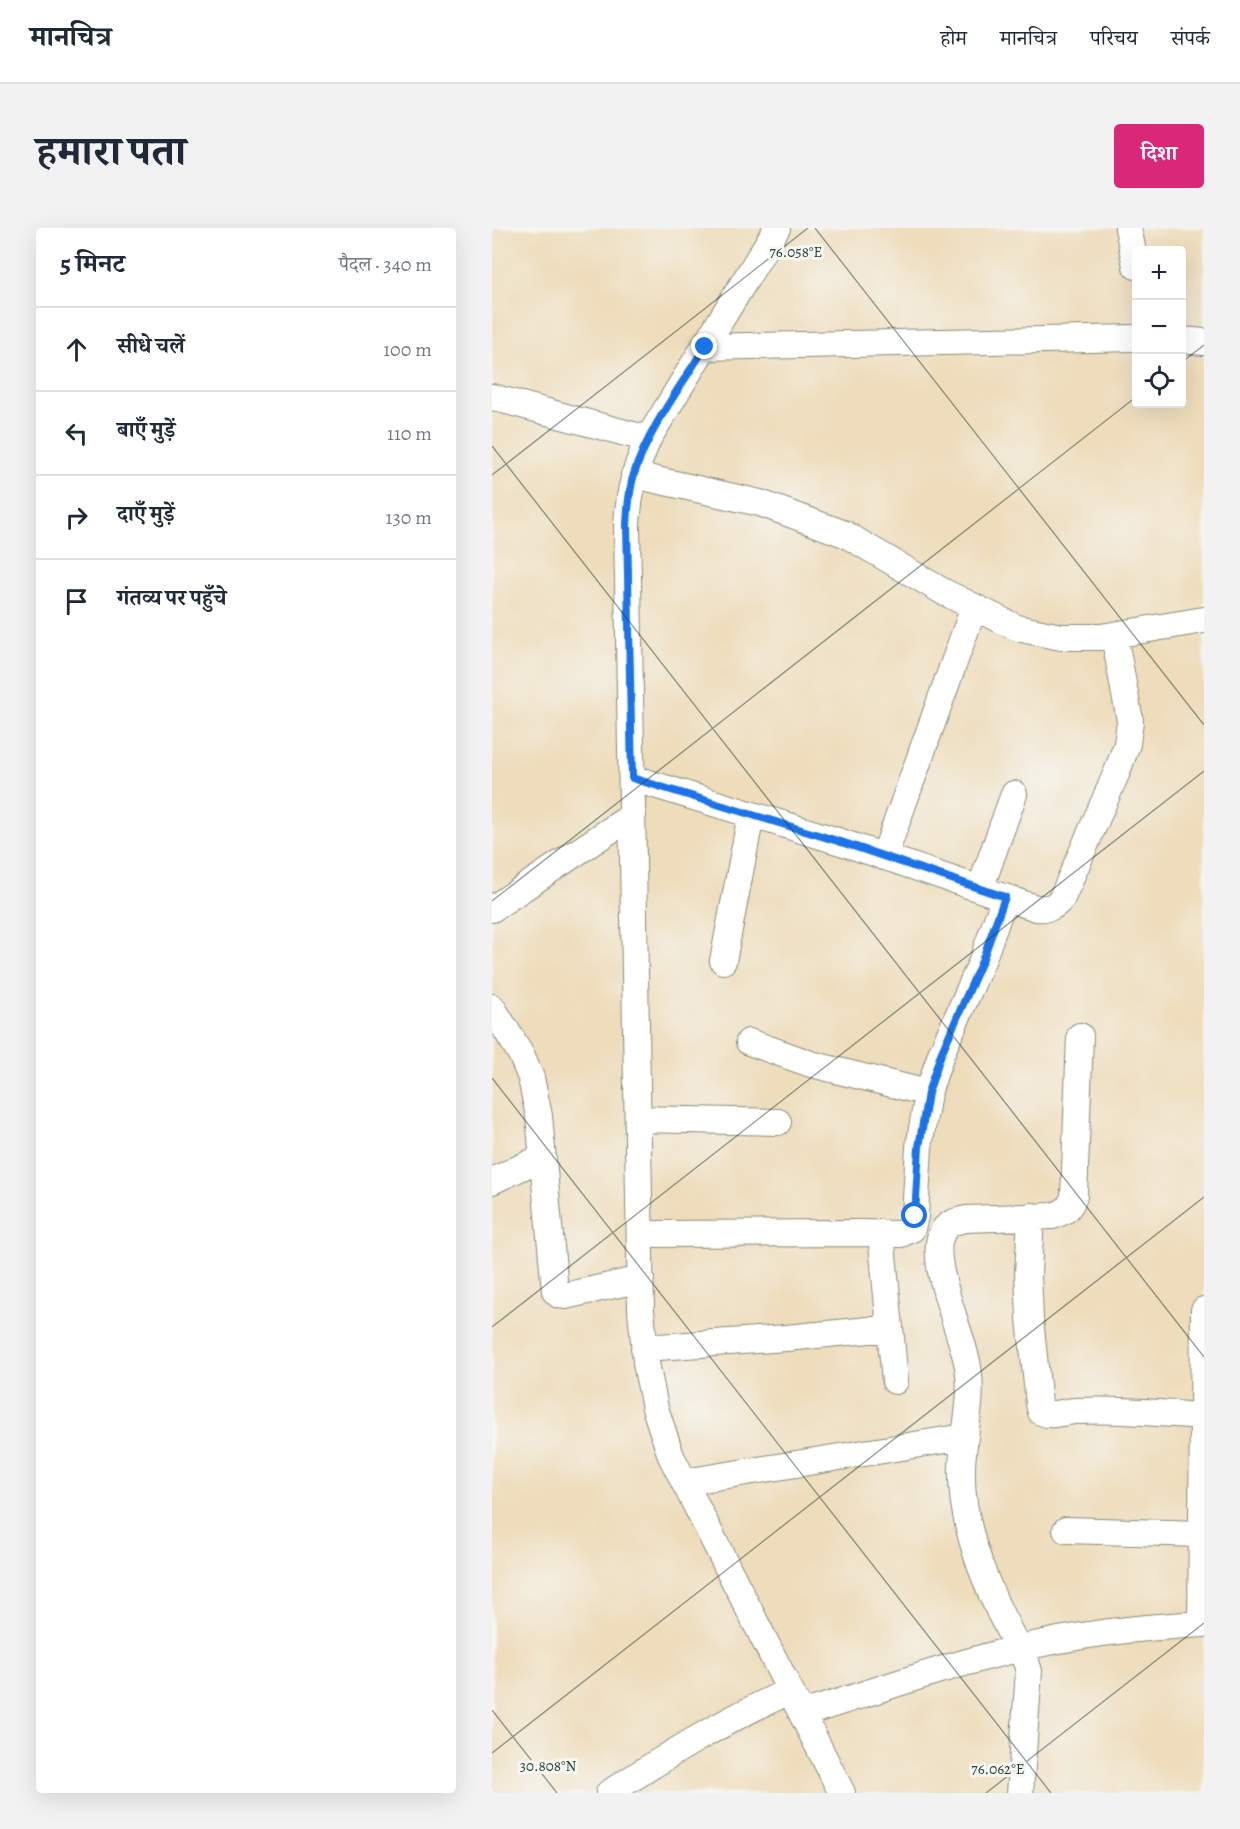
<!DOCTYPE html>
<html lang="hi">
<meta charset="utf-8">
<style>
:root{--surface:#fff;--page:#f2f2f3;--text:#1f2937;--muted:#747a83;--line:#e0e1e3;--accent:#db2777}
body{margin:0;font-family:Alegreya,"Noto Serif Devanagari",serif;background:var(--page);color:var(--text)}
.controls{position:absolute;right:18px;top:18px;display:grid;overflow:hidden;border-radius:6px;box-shadow:0 6px 24px #0002}
.controls button{width:54px;height:54px;display:grid;place-items:center;padding:0;border:0;border-bottom:2px solid var(--line);background:var(--surface);color:var(--text);font:30px sans-serif}
.stop{position:absolute;width:18px;height:18px;margin:-14px;border:4px solid #1a73e8;border-radius:50%;background:#fff}
.stop.end{background:#1a73e8;border-color:#fff;box-shadow:0 2px 6px #0008}
.list{margin:0;padding:0;list-style:none}
h2{display:flex;justify-content:space-between;align-items:center;height:78px;margin:0;padding:0 24px;font-size:26px}
h2 small{font-size:20px;font-weight:400;color:var(--muted)}
.list li{display:grid;grid-template-columns:39px 1fr auto;gap:18px;align-items:center;box-sizing:border-box;height:84px;padding:0 24px;border-top:2px solid var(--line)}
.list b{display:block;font-size:22px;white-space:nowrap}
.list em{font-size:20px;font-style:normal;color:var(--muted)}
.icon{flex:none;width:33px;height:33px;fill:none;stroke:currentColor;stroke-width:2;stroke-linecap:round;stroke-linejoin:round}
.map{position:relative;flex:none;width:712px;height:1565px;overflow:hidden;border-radius:6px}
header{display:flex;align-items:center;gap:36px;box-sizing:border-box;height:84px;padding:0 30px;background:var(--surface);border-bottom:2px solid var(--line)}
header strong{font-size:28px}
nav{display:flex;gap:33px;margin-inline-start:auto;font-size:21px}
.intro{display:flex;align-items:center;justify-content:space-between;box-sizing:border-box;height:144px;padding:0 36px}
h1{margin:0;font-size:42px}
.button{padding:15px 27px;border-radius:6px;background:var(--accent);color:#fff;font-size:21px;font-weight:700}
main{display:flex;gap:36px;padding:0 36px}
aside{flex:1;background:var(--surface);border-radius:6px;box-shadow:0 6px 24px #0002}
.map>svg:first-child{display:block}
.lines{fill:none;stroke-linecap:round;stroke-linejoin:round}
.street-casing{stroke:#868c77;stroke-width:28}
.street{stroke:#fff;stroke-width:26}
.route{stroke:#1a73e8;stroke-width:8}
.ticks{fill:none;stroke:#1f3d34;stroke-width:1.5;stroke-opacity:0.45}
.ticks-label{font-size:15px;text-anchor:middle;fill:#1f3d34;stroke:#f6f6f2;stroke-width:6;stroke-linejoin:round;paint-order:stroke}
</style>
<header>
<strong>मानचित्र</strong>
<nav><a>होम</a><a>मानचित्र</a><a>परिचय</a><a>संपर्क</a></nav>
</header>
<div class="intro"><h1>हमारा पता</h1><a class="button">दिशा</a></div>
<main>
<aside>
<h2>5 मिनट<small>पैदल · 340 m</small></h2>
<ul class="list">
<li><svg class="icon" aria-label="ahead" viewBox="0 0 24 24"><path d="M12 20V5M6 11l6-6 6 6"/></svg><div><b>सीधे चलें</b></div><em>100 m</em></li>
<li><svg class="icon" aria-label="left" viewBox="0 0 24 24"><path d="M17 20v-9H6M10 6l-5 5 5 5"/></svg><div><b>बाएँ मुड़ें</b></div><em>110 m</em></li>
<li><svg class="icon" aria-label="right" viewBox="0 0 24 24"><path d="M7 20v-9h11M14 6l5 5-5 5"/></svg><div><b>दाएँ मुड़ें</b></div><em>130 m</em></li>
<li><svg class="icon" aria-label="arrive" viewBox="0 0 24 24"><path d="M6 21V4h12l-3 4 3 4H6"/></svg><div><b>गंतव्य पर पहुँचे</b></div></li>
</ul>
</aside>
<div class="map">
<svg width="712" height="1565" viewBox="0 0 712 1565">
<rect width="100%" height="100%" fill="#f6f6f2"/>
<filter id="ink" filterUnits="userSpaceOnUse"><feTurbulence type="fractalNoise" baseFrequency=".0167" numOctaves="2"/><feDisplacementMap in="SourceGraphic" scale="12" xChannelSelector="R" yChannelSelector="G"/><feConvolveMatrix kernelMatrix="1 2 1 2 8 2 1 2 1" color-interpolation-filters="sRGB"/></filter>
<filter id="wash" filterUnits="userSpaceOnUse"><feTurbulence type="fractalNoise" baseFrequency=".008" numOctaves="4" result="noise"/><feDisplacementMap in="SourceGraphic" scale="24" xChannelSelector="R" yChannelSelector="G"/><feGaussianBlur stdDeviation="1.35" result="paint"/><feColorMatrix in="noise" values="0 0 0 0 0 0 0 0 0 0 0 0 0 0 0 0 0 1.4 0 .05"/><feComposite in="paint" operator="in"/></filter>
<g filter="url(#wash)">
<rect width="100%" height="100%" fill="#eedcba"/>
</g>
<g filter="url(#ink)">
<g class="lines">
<g class="street-casing">
<path id="street" d="M285 0 156 211C143 242 137 263 135 297L149 1082 154 1135 163 1180 179 1228 350 1565
M636 0 644 38
M690 112 712 114
M213 119 644 110
M0 169 156 211
M142 247 268 275 353 306 450 363 525 400 569 409H609L712 392
M140 550 349 614 544 680C557 681 562 680 570 670L625 544 635 516 638 493 622 407
M392 629 482 379
M488 661 522 566
M0 681 141 587
M231 733 259 587
M0 779 29 826 39 850 47 888 63 1063 67 1067 73 1068 149 1051
M257 814 319 836 436 865
M146 891 286 894
M0 953 51 929
M539 988 536 1045 538 1091 547 1176 549 1184C559 1189 571 1184 582 1183 625 1181 667 1185 710 1188
M389 1005 403 1153
M148 1006 371 1005 409 1006 420 1001 423 988 427 919 436 865 449 826 490 733 513 669
M152 1120 294 1110 398 1100
M192 1254 472 1209
M574 1302 709 1306
M709 1396 712 1082
M310 1486C381 1464 453 1438 525 1421 586 1406 650 1399 712 1396
M117 1565C176 1527 234 1491 298 1463
M528 1565 537 1443 533 1431C502 1380 467 1300 470 1239 471 1206 482 1172 476 1139 471 1107 437 1035 449 1007 453 996 463 993 474 991L560 988C573 984 578 981 582 968L588 808"/>
</g>
<use href="#street" class="street"/>
</g>
</g>
<g class="lines" filter="url(#ink)">
<path class="route" d="M213 119C188 160 157 200 142 246 137 262 136 279 135 297L140 550 349 614 513 669 490 733 449 826 436 865 427 919 423 988"/>
</g>
<path class="ticks" d="M323 0 712 497M690 134 712 117M0 218 712 1129M0 247 316 0M0 673 644 169M0 850 559 1565M0 1099 712 543M0 1482 65 1565M0 1525 712 969M494 1565 712 1395"/>
<g class="ticks-label">
<text x="304" y="29">76.058°E</text>
<text x="56" y="1543">30.808°N</text>
<text x="506" y="1546">76.062°E</text>
</g>
</svg>
<div class="controls">
<button>+</button>
<button>−</button>
<button><svg class="icon" aria-label="locate" viewBox="0 0 24 24"><circle cx="12" cy="12" r="6"/><path d="M12 2v4M12 18v4M2 12h4M18 12h4"/></svg></button>
</div>
<div class="stop" style="left:423px;top:988px"></div>
<div class="stop end" style="left:213px;top:119px"></div>
</div>
</main>
